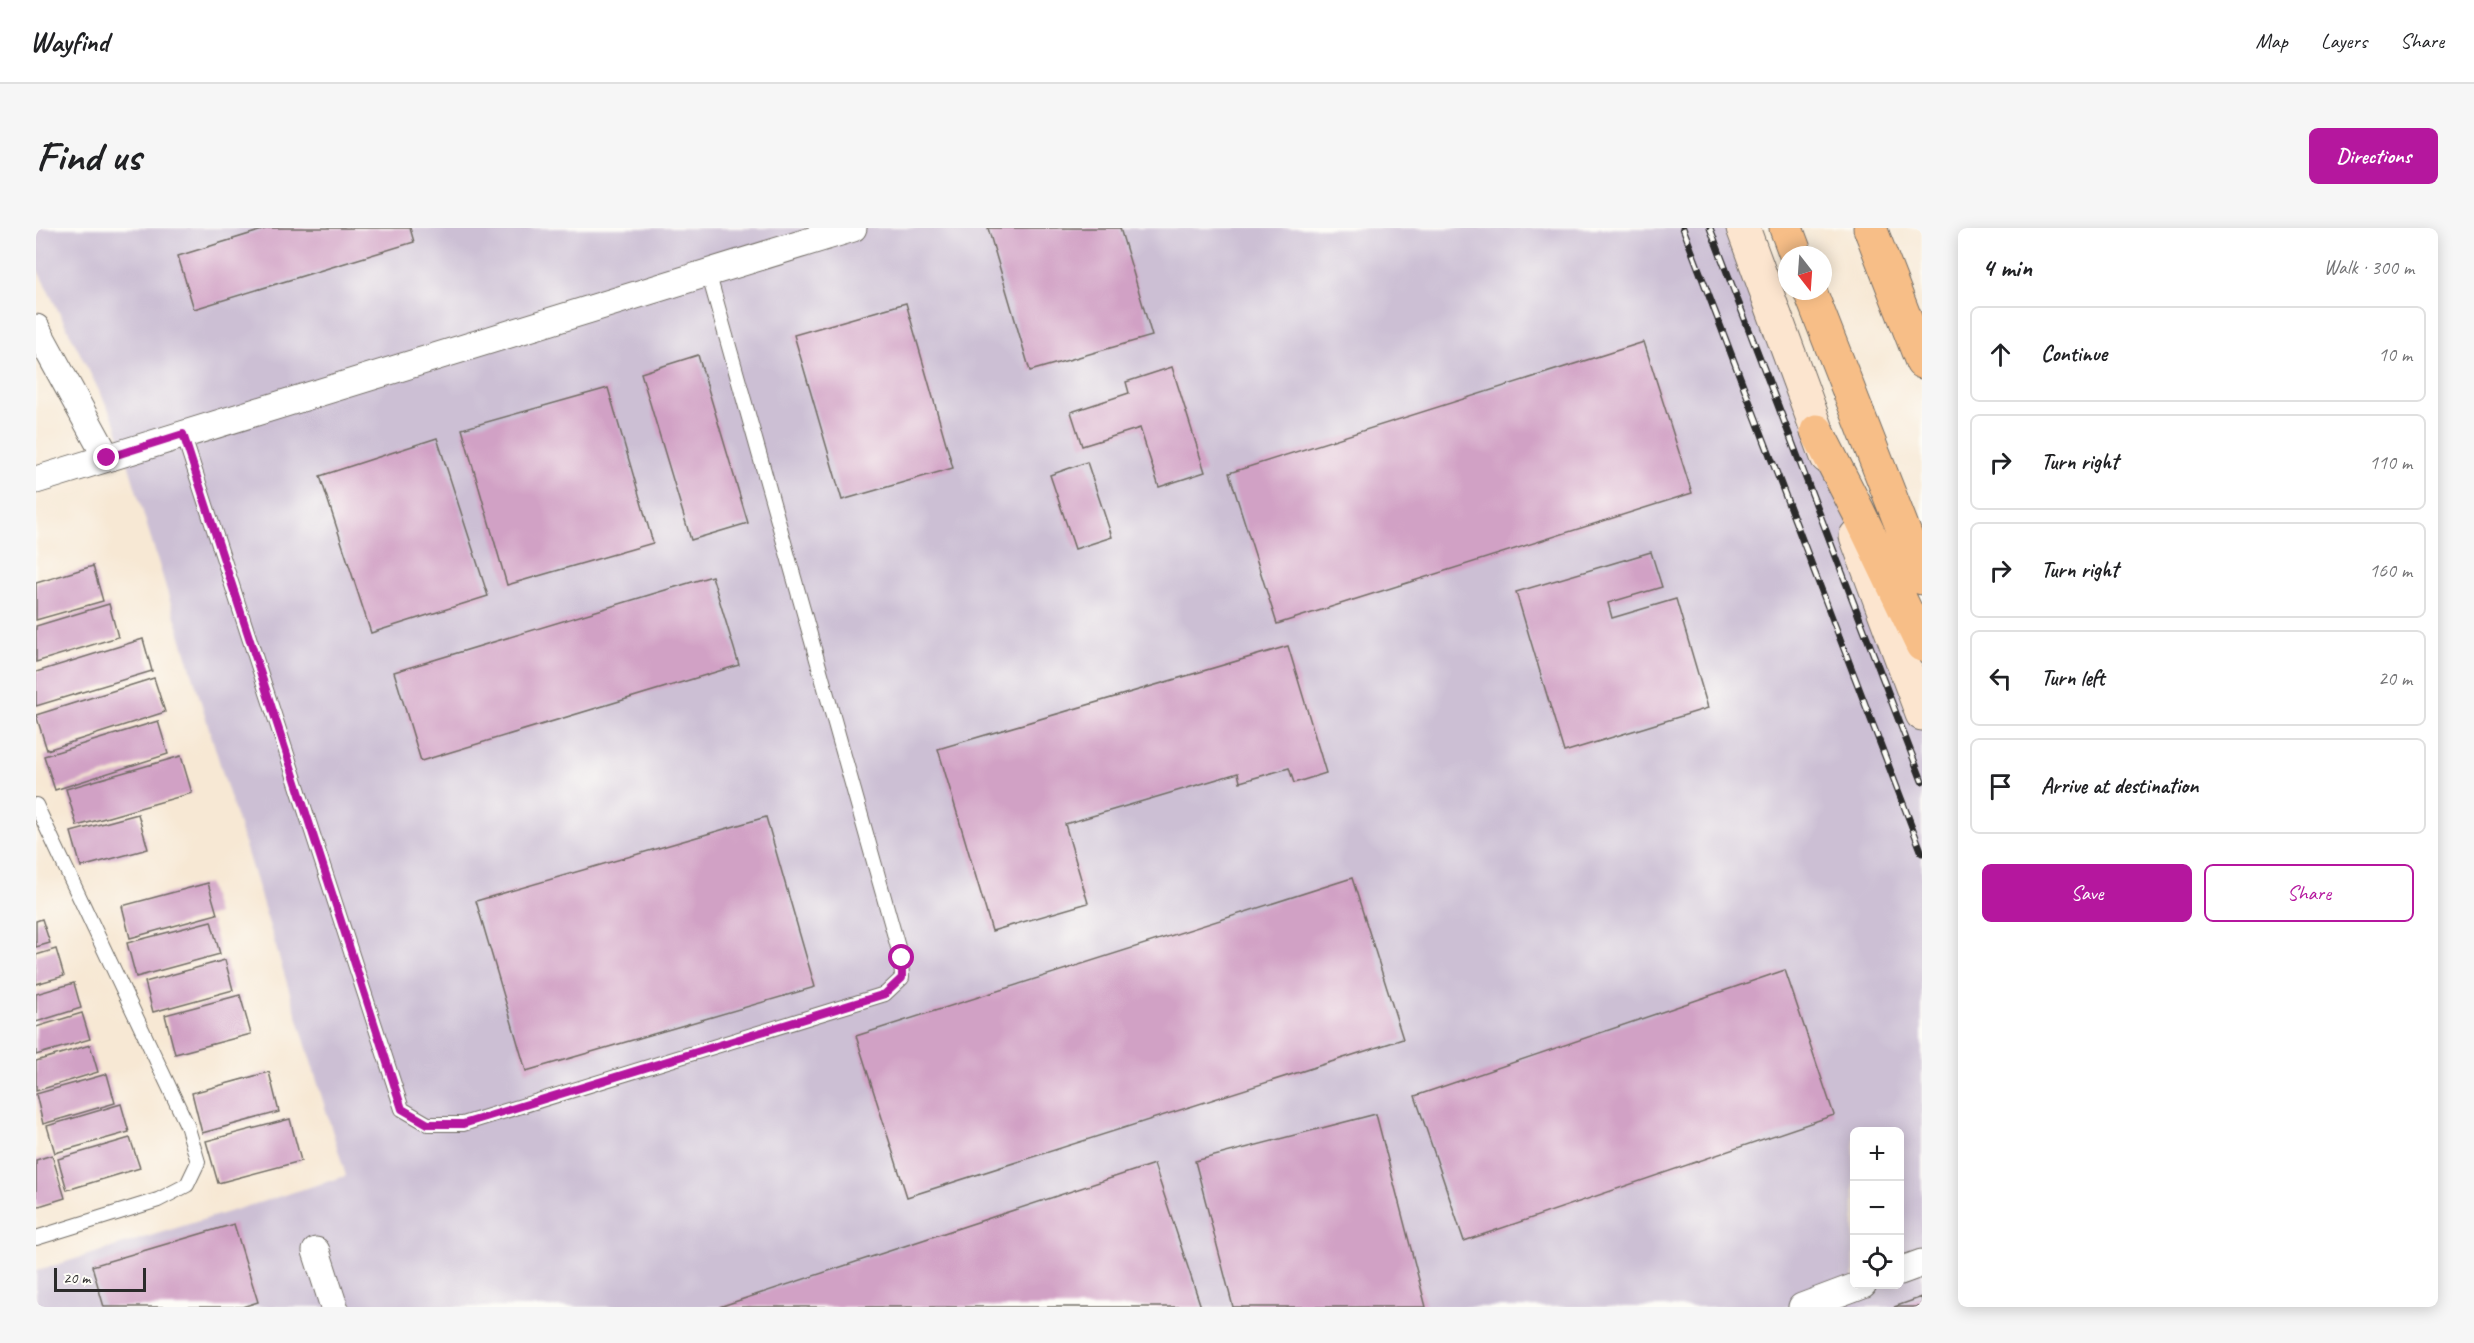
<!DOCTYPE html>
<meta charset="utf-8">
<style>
:root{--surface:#fff;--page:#f6f6f6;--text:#202124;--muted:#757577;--line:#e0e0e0;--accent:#b5179e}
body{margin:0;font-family:Caveat,sans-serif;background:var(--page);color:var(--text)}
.controls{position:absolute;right:18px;bottom:18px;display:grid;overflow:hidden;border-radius:9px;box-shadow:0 3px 15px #0003}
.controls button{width:54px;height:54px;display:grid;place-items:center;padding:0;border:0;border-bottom:2px solid var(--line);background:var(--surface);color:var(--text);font:30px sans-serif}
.compass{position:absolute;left:1742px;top:18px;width:54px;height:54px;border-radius:50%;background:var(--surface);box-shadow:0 3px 15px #0003;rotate:163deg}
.scale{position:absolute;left:18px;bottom:15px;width:92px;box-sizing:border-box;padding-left:6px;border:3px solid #2b2b2b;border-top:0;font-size:16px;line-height:21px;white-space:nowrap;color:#2b2b2b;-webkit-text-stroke:4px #fdfcf7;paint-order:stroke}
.stop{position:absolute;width:18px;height:18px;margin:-14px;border:4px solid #b5179e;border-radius:50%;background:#fff}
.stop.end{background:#b5179e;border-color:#fff;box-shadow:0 2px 6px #0008}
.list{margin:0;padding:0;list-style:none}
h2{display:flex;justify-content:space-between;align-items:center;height:78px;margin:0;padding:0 24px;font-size:26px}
h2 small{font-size:20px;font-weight:400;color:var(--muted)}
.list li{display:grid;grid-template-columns:39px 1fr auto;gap:18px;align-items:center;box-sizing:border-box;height:96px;margin:0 12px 12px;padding:0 12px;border:2px solid var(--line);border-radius:9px}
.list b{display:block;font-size:22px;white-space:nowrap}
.list em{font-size:20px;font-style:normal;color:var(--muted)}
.actions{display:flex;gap:12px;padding:18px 24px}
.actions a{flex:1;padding:14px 0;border:2px solid var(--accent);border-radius:9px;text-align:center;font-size:21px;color:var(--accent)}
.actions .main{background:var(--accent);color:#fff}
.icon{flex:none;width:33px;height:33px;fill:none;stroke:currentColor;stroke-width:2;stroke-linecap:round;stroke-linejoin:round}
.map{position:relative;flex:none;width:1886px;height:1079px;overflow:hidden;border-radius:9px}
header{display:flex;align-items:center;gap:36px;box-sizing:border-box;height:84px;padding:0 30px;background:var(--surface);border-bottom:2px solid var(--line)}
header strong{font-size:28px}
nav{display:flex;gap:33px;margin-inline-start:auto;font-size:21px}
.intro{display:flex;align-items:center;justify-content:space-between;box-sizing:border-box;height:144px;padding:0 36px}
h1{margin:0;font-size:42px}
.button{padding:15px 27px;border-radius:9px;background:var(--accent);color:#fff;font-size:21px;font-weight:700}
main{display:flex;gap:36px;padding:0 36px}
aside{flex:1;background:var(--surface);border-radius:9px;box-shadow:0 3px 15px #0003}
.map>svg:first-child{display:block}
.industrial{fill:#ccbfd4;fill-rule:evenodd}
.building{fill:#d1a1c5}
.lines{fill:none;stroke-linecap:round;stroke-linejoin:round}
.service-casing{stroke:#726d66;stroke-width:16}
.minor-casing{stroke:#726d66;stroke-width:29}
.secondary-casing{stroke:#726d66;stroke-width:35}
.trunk-casing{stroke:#726d66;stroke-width:35}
.service{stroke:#fff;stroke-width:14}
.minor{stroke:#fff;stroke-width:27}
.secondary{stroke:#fce5cf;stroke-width:33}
.trunk{stroke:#f7be87;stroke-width:33}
.rail-casing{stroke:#2b2b2b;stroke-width:7}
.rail{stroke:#fdfcf7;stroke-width:4.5;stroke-dasharray:14;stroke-linecap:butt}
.route{stroke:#b5179e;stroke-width:8}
</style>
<header>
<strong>Wayfind</strong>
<nav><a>Map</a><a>Layers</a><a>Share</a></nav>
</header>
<div class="intro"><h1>Find us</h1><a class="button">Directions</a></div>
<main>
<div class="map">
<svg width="1886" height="1079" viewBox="0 0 1886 1079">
<rect width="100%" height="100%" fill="#fdfcf7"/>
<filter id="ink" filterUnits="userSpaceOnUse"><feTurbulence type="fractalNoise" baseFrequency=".0167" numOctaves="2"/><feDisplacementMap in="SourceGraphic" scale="12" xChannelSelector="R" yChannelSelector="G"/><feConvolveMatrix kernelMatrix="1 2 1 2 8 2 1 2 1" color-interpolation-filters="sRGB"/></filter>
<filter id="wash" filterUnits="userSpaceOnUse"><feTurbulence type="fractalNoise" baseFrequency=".008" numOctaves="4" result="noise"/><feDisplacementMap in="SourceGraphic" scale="24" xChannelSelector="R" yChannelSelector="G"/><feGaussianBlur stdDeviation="1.35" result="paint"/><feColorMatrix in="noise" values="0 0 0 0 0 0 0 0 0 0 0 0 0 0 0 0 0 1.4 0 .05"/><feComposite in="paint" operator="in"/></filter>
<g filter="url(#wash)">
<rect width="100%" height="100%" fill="#f7e8d4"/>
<path class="industrial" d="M0 0H1698L1886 479V1079H0V1043L310 948 80 196 0 39ZM1818 904H1864V1056H1818Z"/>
<g id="blocks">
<path class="building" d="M233 0H374L378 14 158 81 142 28Z
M952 0H1084L1116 108 994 143Z
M870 75 917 240 806 272 758 107Z
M1608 114 1656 265 1241 396 1193 245Z
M662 127 712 295 655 312 605 145Z
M1136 139 1169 244 1123 259 1104 200 1046 218 1035 184 1093 165 1090 154Z
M572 160 617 315 471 357 426 201Z
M401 210 452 368 335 405 284 248Z
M1051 234 1076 309 1039 321 1014 247Z
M1615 324 1626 359 1572 375 1576 390 1640 371 1672 480 1528 524 1480 364Z
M57 338 67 373 0 392V355Z
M676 348 703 437 385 533 358 444Z
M73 376 82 409 0 434V398Z
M107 411 116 443 0 478V444Z
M1252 418 1290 545 1258 555 1253 540 1204 554 1202 545 1029 596 1052 675 956 703 902 521Z
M118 450 129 484 11 522 0 487Z
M122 493 132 526 19 562 8 528Z
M145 528 156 565 41 598 30 561Z
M102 586 112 621 45 639 35 604Z
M730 589 779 759 490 843 440 673Z
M1316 650 1367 811 871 969 820 808Z
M172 655 181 686 94 710 86 678Z
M6 691 14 715 0 719V693Z
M175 693 184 726 100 749 91 715Z
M20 721 28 748 0 756V727Z
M189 732 197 762 117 784 109 754Z
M1749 742 1798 887 1428 1013 1379 868Z
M38 755 45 780 0 794V766Z
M204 767 215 806 139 826 129 787Z
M46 785 54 811 0 827V799Z
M54 817 62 844 0 863V833Z
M233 844 243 884 166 905 156 865Z
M71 846 79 875 7 896 0 866Z
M85 876 93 904 19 925 11 898Z
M1340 886 1390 1079H1197L1159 933Z
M254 891 265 933 182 955 170 913Z
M94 910 104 940 31 962 22 931Z
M16 927 29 970 0 979V932Z
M1118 936 1165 1079H683Z
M198 996 222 1074 206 1079H68L56 1038Z
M1886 1069V1079H1858Z"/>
</g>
</g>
<g filter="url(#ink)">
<use href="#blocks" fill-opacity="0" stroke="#726d66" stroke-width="1.5"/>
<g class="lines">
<g class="service-casing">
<path id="service" d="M147 206 366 881 392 896H427L849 766 866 750 865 730 672 44
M0 577 151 897 162 934 151 957 122 972 0 1010"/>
</g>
<g class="minor-casing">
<path id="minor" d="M0 100 71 230
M0 252 817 0
M280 1023 298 1079
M1864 1043 1886 1035
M1766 1079 1827 1056"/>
</g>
<g class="secondary-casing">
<path id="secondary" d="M1707 0 1791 229
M1820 308 1886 486"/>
</g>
<g class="trunk-casing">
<path id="trunk" d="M1750 0 1760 27
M1834 0 1886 134
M1774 63 1886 350
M1781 203 1822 283 1886 417"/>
</g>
<use href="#service" class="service"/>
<use href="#minor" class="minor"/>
<use href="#secondary" class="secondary"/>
<use href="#trunk" class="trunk"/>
<g class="rail-casing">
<path id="rail" d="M1647 0 1886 625
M1674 0 1886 553"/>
</g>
<use href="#rail" class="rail"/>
</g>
</g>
<g class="lines" filter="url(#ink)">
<path class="route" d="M71 230 147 206 366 881 392 896H427L849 766 866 750V730"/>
</g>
</svg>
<div class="controls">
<button>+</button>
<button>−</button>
<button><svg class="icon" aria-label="locate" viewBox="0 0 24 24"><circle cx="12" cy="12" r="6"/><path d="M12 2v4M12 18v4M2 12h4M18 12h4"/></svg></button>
</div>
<svg class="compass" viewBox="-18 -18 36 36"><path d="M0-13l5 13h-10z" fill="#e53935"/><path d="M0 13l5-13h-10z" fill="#757577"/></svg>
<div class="scale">20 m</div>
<div class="stop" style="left:866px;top:730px"></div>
<div class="stop end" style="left:71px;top:230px"></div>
</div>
<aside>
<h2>4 min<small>Walk · 300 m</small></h2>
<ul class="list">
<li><svg class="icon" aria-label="ahead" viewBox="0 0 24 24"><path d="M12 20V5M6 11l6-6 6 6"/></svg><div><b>Continue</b></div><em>10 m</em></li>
<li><svg class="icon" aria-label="right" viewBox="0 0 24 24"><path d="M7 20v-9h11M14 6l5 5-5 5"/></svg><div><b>Turn right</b></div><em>110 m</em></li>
<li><svg class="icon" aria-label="right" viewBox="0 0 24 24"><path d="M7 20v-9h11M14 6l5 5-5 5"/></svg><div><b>Turn right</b></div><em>160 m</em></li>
<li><svg class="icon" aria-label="left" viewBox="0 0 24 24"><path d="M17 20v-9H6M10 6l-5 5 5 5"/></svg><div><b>Turn left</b></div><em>20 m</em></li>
<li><svg class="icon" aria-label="arrive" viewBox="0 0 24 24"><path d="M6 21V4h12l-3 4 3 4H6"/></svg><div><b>Arrive at destination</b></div></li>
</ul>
<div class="actions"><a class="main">Save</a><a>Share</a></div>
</aside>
</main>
